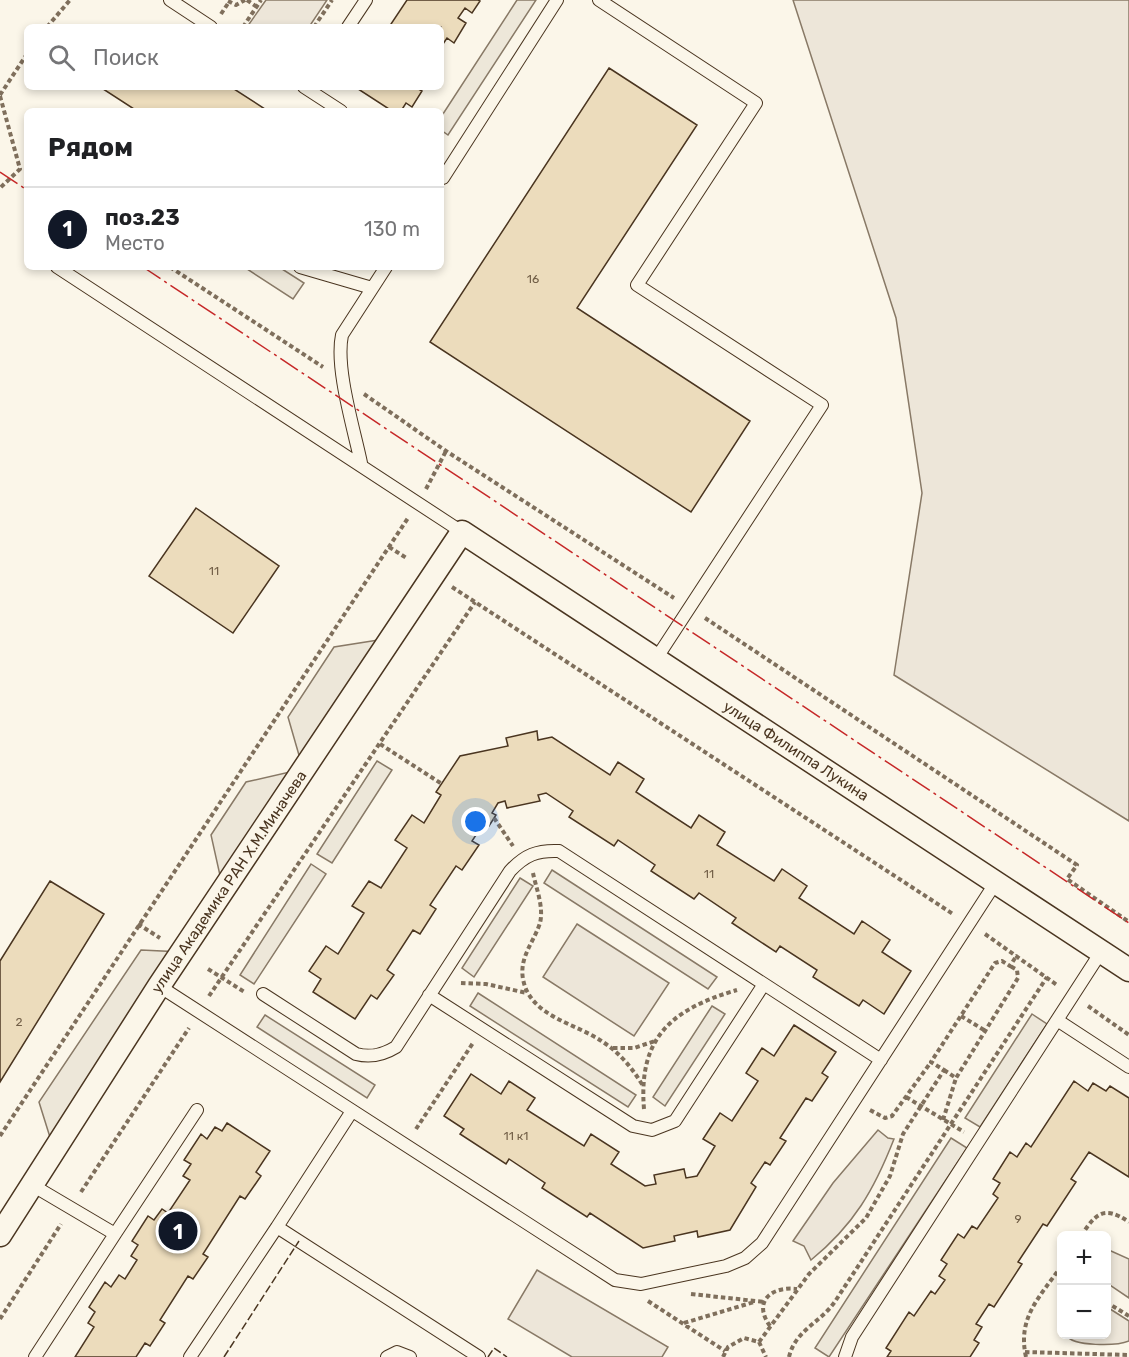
<!DOCTYPE html>
<html lang="ru">
<meta charset="utf-8">
<style>
:root{--surface:#fff;--page:#f2f2f2;--text:#202124;--muted:#757577;--line:#e0e0e0;--accent:#111827}
body{margin:0;font-family:Rubik,sans-serif;background:var(--page);color:var(--text)}
.controls{position:absolute;right:18px;bottom:18px;display:grid;overflow:hidden;border-radius:9px;box-shadow:0 3px 9px #0003}
.controls button{width:54px;height:54px;display:grid;place-items:center;padding:0;border:0;border-bottom:2px solid var(--line);background:var(--surface);color:var(--text);font:30px sans-serif}
.you{position:absolute;left:476px;top:822px;width:21px;height:21px;margin:-15px;border:4px solid #fff;border-radius:50%;background:#1a73e8;box-shadow:0 0 0 9px #1a73e833}
.badge{display:grid;place-items:center;width:39px;height:39px;border-radius:50%;background:var(--accent);color:#fff;font-size:20px;font-weight:700}
.pin{position:absolute;translate:-50% -50%;border:3px solid #fff;box-shadow:0 2px 6px #0006}
.list{margin:0;padding:0;list-style:none}
h2{display:flex;justify-content:space-between;align-items:center;height:78px;margin:0;padding:0 24px;font-size:26px}
h2 small{font-size:20px;font-weight:400;color:var(--muted)}
.list li{display:grid;grid-template-columns:39px 1fr auto;gap:18px;align-items:center;box-sizing:border-box;height:84px;padding:0 24px;border-top:2px solid var(--line)}
.list b{display:block;font-size:22px;white-space:nowrap}
.list p{margin:0;font-size:20px;white-space:nowrap;color:var(--muted)}
.list em{font-size:20px;font-style:normal;color:var(--muted)}
.icon{flex:none;width:33px;height:33px;fill:none;stroke:currentColor;stroke-width:2;stroke-linecap:round;stroke-linejoin:round}
.map{position:relative;flex:none;width:1129px;height:1357px;overflow:hidden}
.search{position:absolute;background:var(--surface);box-shadow:0 3px 9px #0003;left:24px;top:24px;width:420px;height:66px;display:flex;align-items:center;gap:15px;box-sizing:border-box;padding:0 21px;border-radius:9px;color:var(--muted);font-size:22px}
.panel{position:absolute;background:var(--surface);box-shadow:0 3px 9px #0003;left:24px;top:108px;width:420px;height:162px;border-radius:9px}
.map>svg:first-child{display:block}
.green{fill:#ede6d9;stroke:#887966;stroke-width:1.5}
.parking{fill:#ede7d9;stroke:#887966;stroke-width:1.5}
.building{fill:#ecdcbc;stroke:#4a3520;stroke-width:1.5}
.lines{fill:none;stroke-linecap:round;stroke-linejoin:round}
.service-casing{stroke:#4a3520;stroke-width:14}
.minor-casing{stroke:#4a3520;stroke-width:25}
.path{stroke:#7f6f5c;stroke-width:4;stroke-dasharray:4.5 3;stroke-linecap:butt}
.service{stroke:#fbf6e9;stroke-width:12}
.minor{stroke:#fbf6e9;stroke-width:22}
.fence{stroke:#4a3520;stroke-width:1.5;stroke-dasharray:8 3;stroke-linecap:butt}
.power{stroke:#c62828;stroke-width:1.5;stroke-dasharray:21 4.5 3 4.5;stroke-linecap:butt}
.labels{text-anchor:middle;dominant-baseline:central;stroke-width:4.5;stroke-linejoin:round;paint-order:stroke}
.number-label{font-size:12px;fill:#725f47}
.street-label{font-size:15px;fill:#4a3520;stroke:#fbf6e9}
</style>
<div class="map">
<svg width="1129" height="1357" viewBox="0 0 1129 1357">
<rect width="100%" height="100%" fill="#fbf6e9"/>
<path class="green" d="M266 0H327L309 27H247Z
M793 0H1129V821L894 675 922 493 896 318Z
M577 924 669 983 634 1036 543 977Z
M878 1130 888 1138 894 1139C874 1190 854 1225 811 1260L804 1246 793 1241 833 1183Z
M1111 1251 1129 1259V1298L1107 1283V1254Z
M537 1270 668 1347 662 1357H572L508 1319Z
M1107 1307 1129 1321V1341C1117 1346 1073 1347 1066 1335L1106 1334Z"/>
<path class="parking" d="M517 0H536L448 135 441 130V117Z
M244 267H279L304 283 293 299Z
M391 638 223 889 211 835 246 782 303 769 288 717 334 647Z
M377 761 392 770 332 863 317 854Z
M311 864 326 874 254 984 240 975Z
M552 870 717 977 708 989 544 883Z
M520 878 533 886 474 977 462 968Z
M141 950 182 952 54 1150 39 1102Z
M478 993 636 1095 628 1107 470 1006Z
M712 1006 725 1014 665 1106 653 1097Z
M1032 1014 1047 1024 980 1127 965 1118Z
M265 1015 375 1085 367 1098 257 1027Z
M951 1138 967 1148 829 1357 815 1348Z"/>
<path class="building" d="M407 0H478L480 1 472 13 465 8 458 18 466 23 454 43 447 38 441 47V27H389Z
M609 68 697 125 577 308 750 421 691 512 430 342Z
M100 87H231L268 111H137Z
M355 87H415L422 91 412 107 406 103 401 111H392Z
M196 508 279 566 233 633 149 576Z
M537 731 538 740 552 737 610 775 618 762 644 779 636 792 665 811 691 828 699 815 725 832 717 845 774 881 782 869 807 886 799 898 854 934 862 921 890 940 882 952 911 971 884 1014 863 1000 859 1006 813 977 817 970 780 946 776 952 732 923 736 918 699 893 694 899 651 871 655 865 618 840 614 846 569 817 573 811 546 793 538 795 540 801 507 808 505 801 498 803 492 813 496 815 489 826 484 823 472 841 479 845 462 870 456 866 430 905 436 909 420 934 413 930 387 970 394 975 377 999 371 995 355 1019 313 992 321 979 309 971 326 946 338 954 364 913 352 906 369 881 381 888 407 848 395 840 412 815 424 823 441 795 436 792 460 756 508 746 506 738Z
M50 881 104 914 0 1082V961Z
M794 1025 836 1052 822 1073 828 1077 812 1101 806 1098 780 1138 786 1141 770 1165 765 1162 751 1183 756 1187 730 1230 698 1237 697 1231 674 1236 675 1241 643 1248 590 1213 587 1217 542 1188 545 1183 509 1159 506 1164 460 1134 464 1129 444 1116 471 1074 501 1094 509 1081 535 1098 527 1110 584 1146 591 1134 619 1152 611 1164 645 1186 656 1184 654 1175 684 1169 686 1178 697 1176 715 1146 703 1139 720 1113 732 1121 758 1081 746 1073 762 1048 774 1056Z
M1074 1081 1088 1091 1093 1083 1106 1091 1110 1086 1129 1098V1177L1089 1152 1071 1179 1076 1182 1047 1226 1043 1224 1018 1262 1022 1264 994 1307 989 1304 976 1324 982 1327 974 1340 979 1343 970 1357H887L891 1351 886 1348 909 1312 914 1316 931 1291 935 1294 945 1280 939 1276 947 1264 941 1260 958 1234 964 1238 972 1226 977 1229 998 1198 993 1194 1000 1183 993 1179 1010 1152 1017 1157 1026 1143 1031 1147Z
M227 1123 270 1151 256 1172 261 1176 245 1199 240 1196 203 1254 208 1257 193 1279 188 1276 160 1320 165 1323 150 1346 145 1343 136 1357H75L94 1327 88 1323 95 1312 89 1307 105 1282 111 1287 119 1275 125 1279 137 1260 131 1256 138 1245 132 1241 148 1216 154 1220 162 1209 168 1213 190 1180 183 1176 191 1164 184 1160 201 1134 207 1139 215 1127 222 1131Z"/>
<g class="lines">
<g class="service-casing">
<path id="service" d="M170 0 211 27
M599 0 756 103 637 285 822 405 656 659
M348 27 366 0
M304 87 341 111
M443 178 557 0
M57 267 462 532
M300 267 372 288
M361 463C354 429 335 368 342 335L386 267
M159 986 615 1280 641 1284 726 1266 745 1258 762 1243 996 882
M263 994 356 1054C371 1058 383 1055 396 1047L510 871C525 855 537 850 559 851L881 1060
M429 995 633 1126 652 1130 675 1121 764 984
M1057 1020 1129 1067
M352 1111 277 1227 479 1357
M32 1185 115 1234 35 1357
M115 1234 197 1110
M190 1357 277 1227
M387 1357 397 1352 410 1357
M845 1357 852 1337 1101 952"/>
</g>
<g class="minor-casing">
<path id="minor" d="M0 1235 159 986 462 532 1129 970"/>
</g>
<path class="path" d="M247 0 257 7
M228 1 236 5 245 0
M221 14 229 2
M47 27 70 0
M243 27 261 0
M314 27 332 0
M0 95 27 54
M0 96 20 169 0 188
M170 267 323 367
M364 394 446 451 674 598
M426 489 446 451
M389 547 408 559
M452 587 953 914
M705 618 1077 865 1067 879 1129 922
M380 744 442 784
M494 818 513 846
M533 873C536 888 544 907 540 923 534 942 519 957 523 979 530 1017 576 1023 603 1042 620 1053 633 1069 643 1086
M138 924 160 938
M985 934 1057 985
M208 969 246 993
M461 983 486 984 527 993
M209 996 475 602
M1088 1006 1129 1035
M961 1016 984 1030
M613 1048H634L655 1041
M944 1070 956 1078 1018 978 1017 970 1010 966
M906 1097 964 1132
M644 1109C638 1037 672 1009 737 990
M870 1110 885 1118 892 1116 931 1062
M943 1120 956 1078
M416 1129 473 1043
M0 1136 408 518
M81 1192 189 1028
M1081 1236C1096 1213 1104 1205 1129 1222
M691 1294 765 1302
M648 1301 725 1351
M1106 1302 1129 1316
M0 1319 61 1224
M684 1323 754 1302
M770 1326C752 1301 772 1286 797 1289
M759 1342 809 1274 866 1218 890 1176 903 1134 944 1070 931 1062 995 963 1002 961 1010 966 1017 955
M1025 1352 1129 1355
M723 1357 728 1347 744 1338 759 1342 766 1357
M789 1357C795 1330 822 1322 836 1300L1047 977
M1026 1357C1017 1317 1040 1297 1062 1265"/>
<use href="#service" class="service"/>
<use href="#minor" class="minor"/>
<path class="fence" d="M224 1357 299 1241
M488 1357 494 1348 507 1357"/>
<path class="power" d="M0 172 27 190
M143 267 1129 923"/>
</g>
<g class="labels">
<g class="number-label">
<text x="533" y="279">16</text>
<text x="214" y="571">11</text>
<text x="709" y="874">11</text>
<text x="19" y="1022">2</text>
<text x="516" y="1136">11 к1</text>
<text x="1018" y="1219">9</text>
</g>
<g class="street-label">
<text transform="translate(796 751) rotate(33)">улица Филиппа Лукина</text>
<text transform="translate(229 882) rotate(-56)">улица Академика РАН Х.М.Миначева</text>
</g>
</g>
</svg>
<div class="controls">
<button>+</button>
<button>−</button>
</div>
<div class="you"></div>
<div class="pin badge" style="left:178px;top:1231px">1</div>
<div class="search"><svg class="icon" aria-label="search" viewBox="0 0 24 24"><circle cx="10" cy="10" r="6"/><path d="M15 15l6 6"/></svg>Поиск</div>
<section class="panel">
<h2>Рядом<small></small></h2>
<ul class="list">
<li><span class="badge">1</span><div><b>поз.23</b><p>Место</p></div><em>130 m</em></li>
</ul>
</section>
</div>
